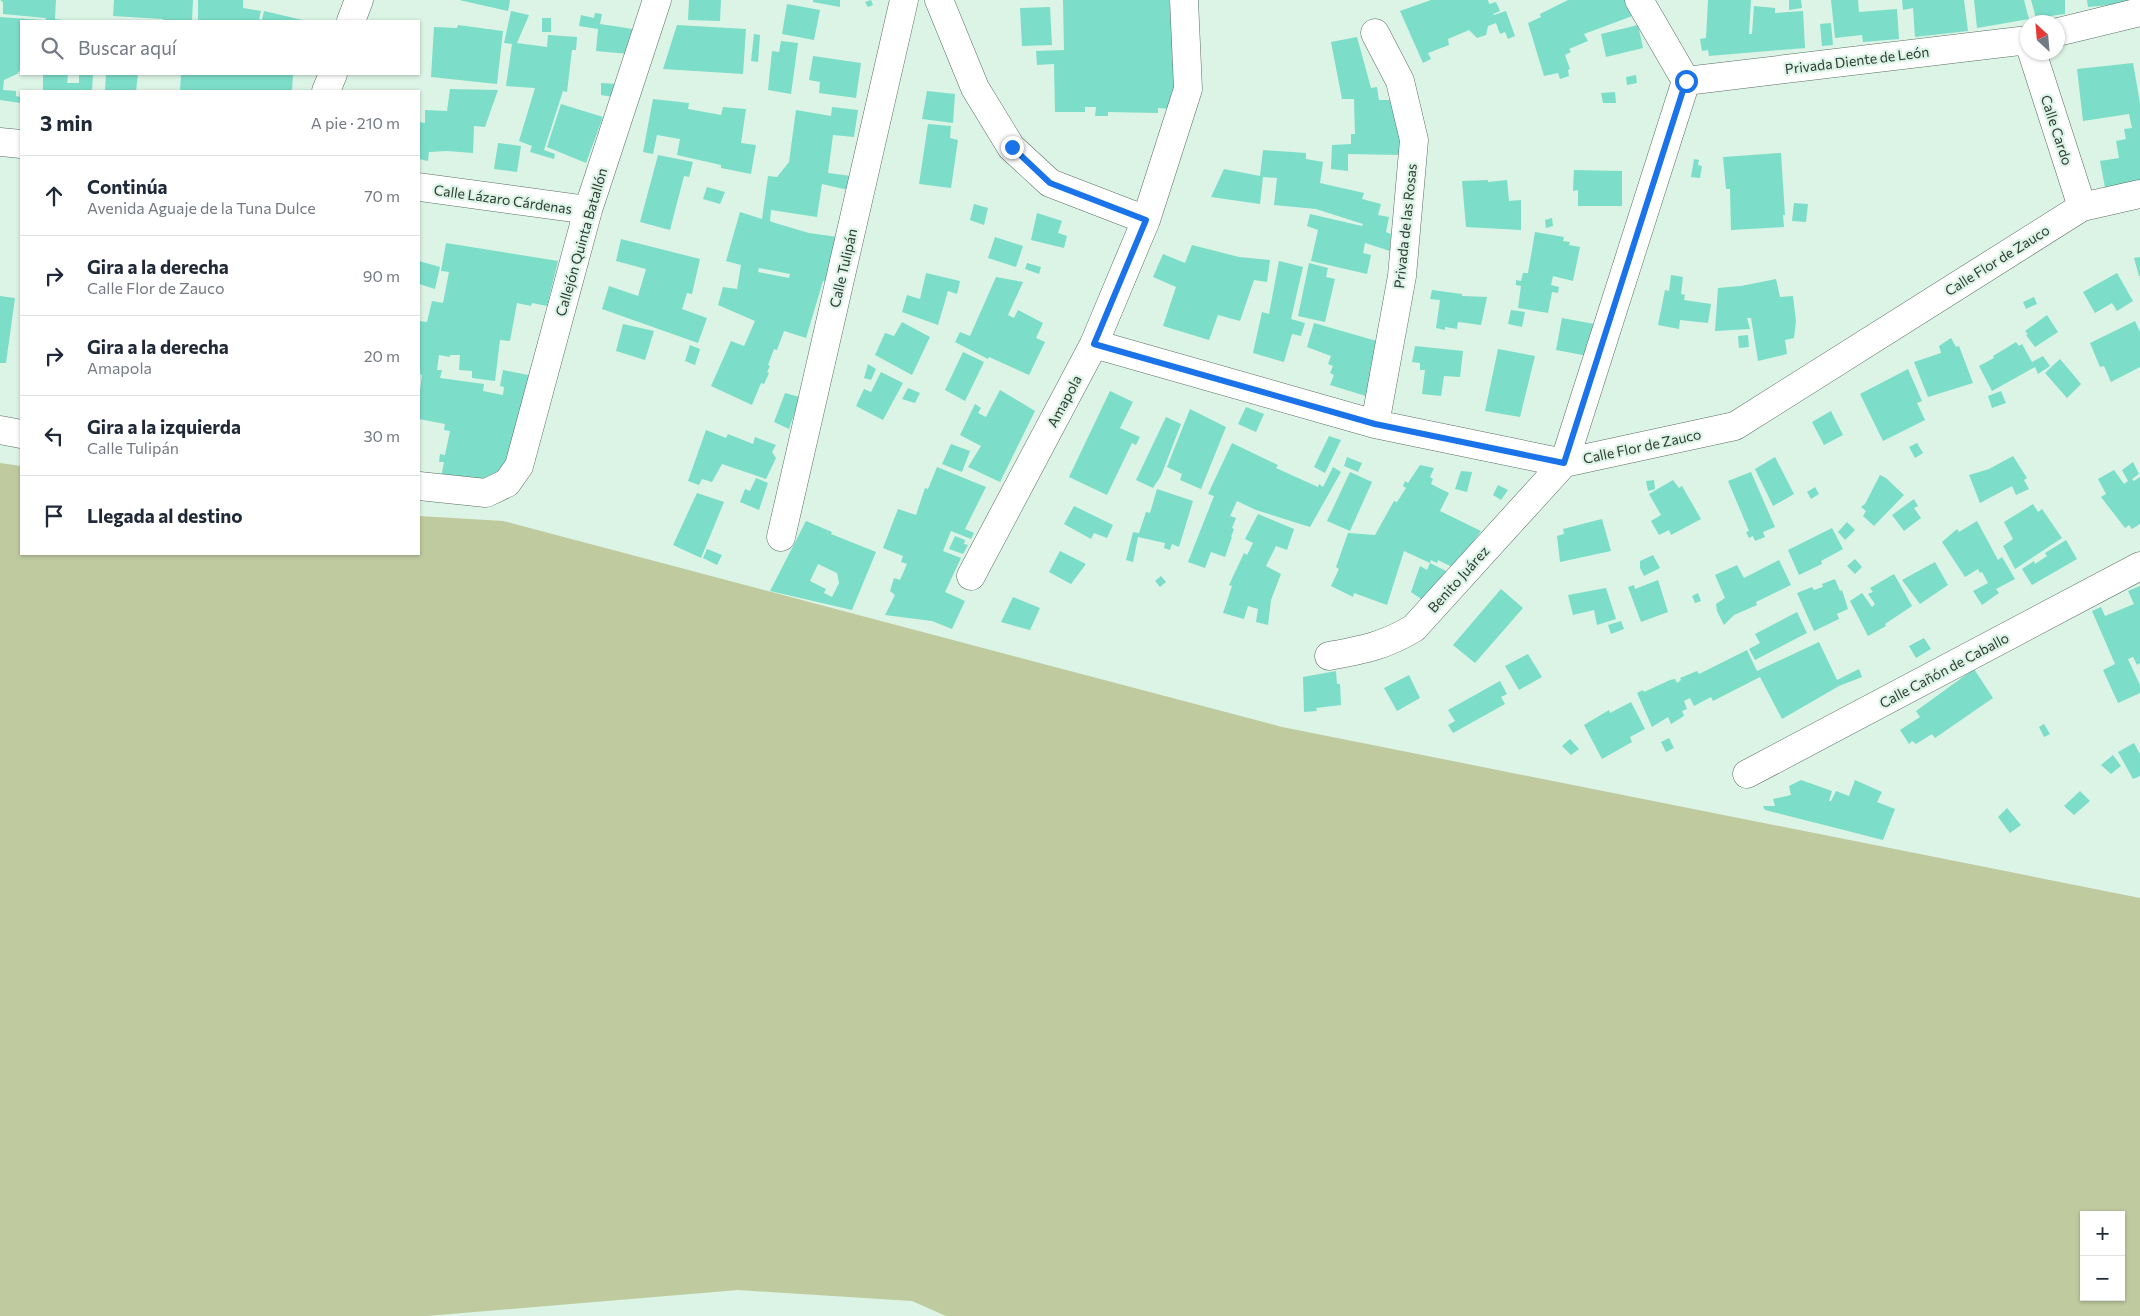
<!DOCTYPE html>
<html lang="es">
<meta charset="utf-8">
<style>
:root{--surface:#fff;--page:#f6f6f7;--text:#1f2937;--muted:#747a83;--line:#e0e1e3}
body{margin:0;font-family:Commissioner,sans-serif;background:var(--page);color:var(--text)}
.controls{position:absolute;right:15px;bottom:15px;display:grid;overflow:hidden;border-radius:0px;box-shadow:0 1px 4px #0004}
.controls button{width:45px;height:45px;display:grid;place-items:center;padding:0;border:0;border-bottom:1px solid var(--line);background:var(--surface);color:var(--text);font:25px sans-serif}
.compass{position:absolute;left:2020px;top:15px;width:45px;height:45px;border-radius:50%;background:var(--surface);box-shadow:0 1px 4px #0004;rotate:334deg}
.stop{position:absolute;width:15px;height:15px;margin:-11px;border:4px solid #1a73e8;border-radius:50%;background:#fff}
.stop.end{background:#1a73e8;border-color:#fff;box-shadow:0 1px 5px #0008}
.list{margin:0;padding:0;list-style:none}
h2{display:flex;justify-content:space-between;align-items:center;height:65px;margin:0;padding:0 20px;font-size:21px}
h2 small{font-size:16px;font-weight:400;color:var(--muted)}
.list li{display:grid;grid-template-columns:32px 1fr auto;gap:15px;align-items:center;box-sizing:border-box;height:80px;padding:0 20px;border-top:1px solid var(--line)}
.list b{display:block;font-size:19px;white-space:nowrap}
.list p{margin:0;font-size:16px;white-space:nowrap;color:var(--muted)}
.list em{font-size:16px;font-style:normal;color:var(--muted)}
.icon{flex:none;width:28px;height:28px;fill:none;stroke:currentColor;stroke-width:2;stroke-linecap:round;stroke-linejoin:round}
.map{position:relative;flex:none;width:2140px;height:1316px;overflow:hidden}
.search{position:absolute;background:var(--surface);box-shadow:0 1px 4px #0004;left:20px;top:20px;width:400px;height:55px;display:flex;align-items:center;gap:12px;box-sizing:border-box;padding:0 18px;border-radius:0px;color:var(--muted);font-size:19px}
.panel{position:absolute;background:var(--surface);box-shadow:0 1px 4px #0004;left:20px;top:90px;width:400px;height:465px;border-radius:0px}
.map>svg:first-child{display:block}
.green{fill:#bfca9e;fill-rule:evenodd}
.building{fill:#7cddc9;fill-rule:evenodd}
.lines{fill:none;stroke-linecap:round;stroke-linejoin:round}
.minor-casing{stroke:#596f62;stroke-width:29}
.minor{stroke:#fff;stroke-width:28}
.route{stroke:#1a73e8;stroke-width:6}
.labels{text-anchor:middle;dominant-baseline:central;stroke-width:4.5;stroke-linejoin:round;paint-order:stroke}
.street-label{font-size:14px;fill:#2f3933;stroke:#dbf4e5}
</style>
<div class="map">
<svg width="2140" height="1316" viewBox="0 0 2140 1316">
<rect width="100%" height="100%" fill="#dbf4e5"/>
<path class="green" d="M0 463 21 466V554H419V516L503 521 1282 727 2140 898V1316H946L912 1301 738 1290 427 1316H0ZM2084 1215H2121V1297H2084Z"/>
<path class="building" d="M0 0H56L55 19 69 21H45L46 18 3 14V2Z
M114 0H193L192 21H163V19L113 16Z
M198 0H243V8L261 11 259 19 262 20 264 11 307 21H198Z
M459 0H510L508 11Z
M689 0H721L720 21 688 20Z
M813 0H840V7L813 2Z
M871 0 873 5 868 7 865 2Z
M1063 0H1169L1176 59 1173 109 1158 108V113L1108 112V116H1095L1096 107H1085V112H1055L1054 64 1037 65 1036 51 1064 50Z
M1431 0H1488L1489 4 1496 2 1500 11 1493 14 1494 15 1506 11 1515 36 1508 39 1505 32 1500 34 1496 23 1488 26 1486 35 1477 38 1469 30 1448 39 1449 45 1428 53 1431 59 1423 63 1400 11Z
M1568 0H1628L1635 15 1584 34 1588 41 1569 49 1571 52 1565 55 1570 69 1568 70 1569 76 1560 79 1558 73 1544 76 1528 23 1541 17 1540 14Z
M1708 0H1751L1749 34H1752L1754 6 1775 8V13L1803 11 1805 48 1709 56 1708 50 1702 51 1700 39 1706 38Z
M1789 0H1801L1802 8 1789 10Z
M1831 0H1858L1859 12 1897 9 1899 39 1863 42 1862 35 1835 38Z
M1902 0H1964L1968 31 1915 37 1913 8 1903 10Z
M1974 0H2024L2029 19 1977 28Z
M2031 0H2065V14L2036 18Z
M2087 0H2133V3L2088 7Z
M787 4 820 10 814 40 782 34Z
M1050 7 1052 45 1022 46 1020 8Z
M511 11 529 15 517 43 547 47 548 35 577 37 576 50H572L567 92 563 91 544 150 555 154 554 159 530 152 532 146 519 141 535 88 506 86 512 44 504 43Z
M595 13 602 14 600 24 633 29 629 54 596 51 598 29 579 26 581 15 594 18Z
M0 17 42 20 21 21V69L17 74 4 80 3 90 16 91V96L21 97V103L0 100Z
M542 18H551V32H542Z
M1831 23 1833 45 1822 46 1820 24Z
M458 25 503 31 497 84 431 77 434 27 457 28Z
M677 25 746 29 743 74 663 69Z
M1638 25 1643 48 1606 57 1601 34Z
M754 34 760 35 758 62 751 61Z
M1357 37 1371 88 1377 87 1379 100H1402L1401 155 1348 154V171L1331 169 1332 145 1351 144V134H1355L1354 99H1342L1331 42Z
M781 41 798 43 791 94 768 90 772 51 779 52Z
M813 56 861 63 856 98 819 93 820 82 809 80Z
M2133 63 2140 103V192L2107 198 2100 161 2119 158 2116 141 2126 139 2124 129 2132 128 2129 114 2083 121 2077 69Z
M43 74H68L67 83H79V74H93L92 91H43Z
M106 74H138L136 91H105Z
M181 74H293L292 91H180Z
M1636 75 1637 83 1627 85 1626 77Z
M601 83 617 84 613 97 601 95Z
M450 89 498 90 485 127 474 126 473 153 447 151 429 152 428 161 419 159V122L425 123V110L447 111Z
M927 91 955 94 953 123 922 119Z
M1615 92 1616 103H1603L1601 93Z
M653 99 689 103 688 109 721 115 723 107 746 109 741 143 756 145 751 174 721 168V165L677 155 680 139 657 135 653 154 643 152Z
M561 104 603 117 586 163 547 147Z
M832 107 858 110 854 137 833 135 828 173 859 177 857 192 822 184 817 217 771 210 770 221 775 223 809 233 838 237 831 282 823 281 806 338 784 331 777 350 774 349 768 365 770 366 767 372 769 373 764 384 761 383 752 405 711 386 731 341 744 346 755 321 718 305 723 287 737 289 741 265 726 261 740 212 762 219 768 176 777 177 789 162 796 110 831 116ZM759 268 790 274 789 278 758 272Z
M928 124 951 126 950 138 958 140 951 188 919 184Z
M498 143 521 146 517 172 494 169Z
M1263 150 1306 153V159L1323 162 1320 183 1364 193 1362 199 1381 204 1378 215 1389 217 1386 232 1391 234 1390 251 1365 243 1363 253 1371 255 1367 274 1311 261 1318 230 1307 226 1310 214 1362 226 1363 224 1316 209 1274 205 1277 178 1263 177 1260 204 1211 197 1224 169 1260 176Z
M1781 153 1785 215H1783L1784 227 1731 230 1730 189H1726L1723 157Z
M658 155 693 162 689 177 684 176 670 230 640 222Z
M1694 159 1699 160 1698 165 1702 166 1700 178 1691 177Z
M1574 170 1622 171V206H1578V190L1573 191Z
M1488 180V182L1507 180 1509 201 1521 200V230L1466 227 1462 181Z
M707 187 725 192 720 204 703 199Z
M1794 203 1808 204 1806 222 1792 221Z
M974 204 988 208 984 225 970 220Z
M1037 213 1062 221 1058 233 1067 236 1064 248 1031 240Z
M1552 218 1553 226 1546 228 1545 220Z
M1535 232 1564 237 1563 241 1570 242 1569 245 1580 247 1573 281 1553 276 1551 285 1559 287 1558 293 1552 292 1548 313 1518 308 1521 286 1516 285V280L1521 281 1523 273H1528Z
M995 237 1023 246 1016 267 988 258Z
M621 239 700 259 692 294 687 293 682 309 707 318 698 343 602 309 609 286 638 296 646 269 616 261Z
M446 243 558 261 547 306 532 303 531 306 517 303 510 341 500 340 495 381 472 378V371L459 370 460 355H450V357L439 355 437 370H442L440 378 484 384 483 391 503 395 504 387 500 386 503 370 533 376 519 438 496 485 441 478 444 462H439L440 454 445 455 450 431 444 430 445 424 419 419V399L422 375 419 374V321L427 322 432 301 443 303 449 272 441 271Z
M1192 245 1239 257 1270 260 1267 282 1254 280 1240 321 1218 315 1209 340 1163 326 1176 287 1153 277 1163 254 1185 263Z
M2140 257V276H2139L2134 258Z
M419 261 440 267 435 289 419 284Z
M1279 261 1303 267 1291 319 1305 323 1301 336 1292 334 1284 362 1253 353 1262 312 1269 314Z
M1027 263 1041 267 1039 274 1025 269Z
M1309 263 1328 268 1326 277 1335 279 1325 322 1298 316Z
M926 273 960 281 957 294 948 291 938 325 902 312 907 295 920 299Z
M2117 273 2133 301 2117 311 2112 303 2095 313 2083 292Z
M1671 275 1683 277 1681 294 1685 295 1684 300 1711 304 1708 323 1680 320 1679 329 1658 325 1665 290 1669 291Z
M996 277 1023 282 1008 315 1014 318 1018 310 1043 323 1036 338 1045 342 1029 375 989 357 988 359 955 342 960 332 970 336Z
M1776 279 1780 297 1793 296 1796 321 1794 338 1785 340 1787 354 1758 361 1751 318H1747L1750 329 1715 331 1718 288 1741 286Z
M1432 290 1462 294V296L1487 297 1481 325 1458 322 1457 329 1445 327V330L1436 328 1440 300 1430 299Z
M0 296 15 298 6 363H0Z
M2034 297 2037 304 2026 309 2023 302Z
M1511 310 1525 312 1522 327 1508 324Z
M2047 315 2058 332 2035 347 2026 335 2028 334 2025 331Z
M1562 318 1600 325 1588 356 1556 350Z
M2135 321 2140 332V367L2111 382 2104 366 2100 367 2090 343Z
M902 322 930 337 912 375 875 355 885 333 894 336Z
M1314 323 1380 342 1366 396 1330 385 1334 375 1330 373 1333 366 1328 364 1331 356 1307 347Z
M623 324 654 331 645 360 616 351Z
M1748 335 1749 347 1739 348 1738 336Z
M1951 338 1956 347 1959 346 1973 383 1928 397 1914 362 1941 353 1939 346Z
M2016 342 2019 346 2022 344 2032 362 2043 356 2050 366 2038 374 2035 367 1992 391 1979 366 1994 358 1993 356Z
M690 345 700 349 695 365 685 361Z
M1415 346 1463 351 1460 377 1444 376 1441 396 1422 394 1425 370H1420V363L1412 362Z
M1498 349 1535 356 1520 417 1485 411Z
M963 352 984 362 965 401 945 390Z
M2060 359 2081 384 2067 398 2045 373Z
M868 364 876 369 871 380 864 378Z
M1908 369 1922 401 1917 403 1925 420 1883 441 1860 394Z
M881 372 903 383 883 420 856 406 864 389 871 392Z
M908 388 920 393 915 403 902 399Z
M1000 390 1035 411 1000 482 968 467 981 446 960 435 975 404 981 408 978 413 986 417Z
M1110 391 1133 402 1120 428 1140 437 1136 445 1132 443 1107 495 1069 477Z
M2001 391 2006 403 1992 408 1988 396Z
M785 393 800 397 789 429 774 422Z
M1246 407 1264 414 1256 432 1238 424Z
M1190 409 1226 427 1201 489 1180 480 1182 474 1167 467Z
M1831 411 1843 435 1824 445 1812 422Z
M1166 417 1181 424 1161 476 1153 488 1136 480Z
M706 430 726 438 728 434 753 444 755 437 776 445 772 452 776 458 766 479 722 464 712 482 702 479 699 485 688 481Z
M1329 436 1341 440 1325 473 1314 467Z
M1232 443 1278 465 1276 468 1318 487 1319 484 1323 487 1333 467 1341 472 1310 527 1256 510 1237 501 1230 516 1236 518 1232 528 1234 529 1231 537H1232L1225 557 1211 552 1205 568 1188 562 1214 496 1208 494Z
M1917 443 1923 453 1915 458 1909 447Z
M951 444 970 451 962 472 942 464Z
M2013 456 2027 478 2024 480 2029 489 2016 495 2012 486 1980 503 1969 475 1989 469Z
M1347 457 1362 463 1358 472 1344 466Z
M1775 457 1794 494 1773 506 1755 469Z
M2133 462 2139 474 2132 479 2134 481 2140 477V524L2132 529 2129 525 2125 528 2101 497 2106 494 2098 479 2114 470 2124 484 2128 481 2122 470Z
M1420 465 1434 468 1430 477 1433 479 1431 484 1449 493 1440 511 1481 531 1454 568 1438 560 1437 563 1431 560 1430 563 1404 551 1387 605 1354 593 1353 597 1331 586 1339 569 1336 567 1348 533 1375 535 1394 501 1397 502 1406 488 1403 486 1405 481 1408 483Z
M937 467 986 487 965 529 974 533 971 539 951 531 943 551 961 558 945 592 965 601 952 629 932 621 885 615 895 595 890 591 894 578 900 580 907 564 901 562 903 556 883 548 898 509 916 515 925 488 928 489Z
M1461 471 1472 472 1467 492 1455 489Z
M1350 472 1372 482 1350 531 1327 521Z
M1751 472 1775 527 1763 532 1765 537 1755 541 1753 536 1749 538 1746 532 1749 531 1728 481Z
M1880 475 1886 478 1904 495 1874 526 1863 516 1866 511 1861 507 1865 504Z
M756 478 768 483 759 510 740 502 745 489 750 491Z
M1654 480 1655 489 1648 491 1646 481Z
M1673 480 1679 488 1682 486 1701 519 1671 535 1669 530 1659 535 1651 521 1661 515 1649 494Z
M1498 485 1508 490 1501 500 1493 495Z
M1815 487 1819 494 1811 499 1807 492Z
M1157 489 1193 501 1179 547 1172 544 1170 550 1164 548 1165 543 1138 537 1133 562 1126 560 1133 532 1139 533 1146 512 1150 513Z
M697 493 724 502 701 558 673 545Z
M1914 499 1918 506 1914 508 1921 518 1904 531 1892 515Z
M2033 504 2038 512 2042 509 2062 538 2015 569 2003 546 2013 539 2004 522Z
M1074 506 1113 525 1107 538 1094 533 1091 539 1064 524Z
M1258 514 1294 529 1287 550 1276 546 1266 566 1281 574 1271 600 1268 625 1256 622 1258 609 1248 606 1244 619 1223 613 1232 586 1229 585 1244 553 1247 555 1253 543 1245 539Z
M1602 519 1611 551 1560 562 1557 536 1564 534 1563 529Z
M806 521 832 532 831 534 876 552 852 610 770 591ZM818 564 837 573 839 583 832 597 824 593 826 589 810 581Z
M1977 521 1998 560 2002 557 2015 579 1996 589 1999 593 1982 605 1973 591 1988 583 1982 572 1980 573 1978 569 1965 577 1942 542 1957 529 1959 532Z
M1847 522 1855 530 1845 540 1838 532Z
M1832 528 1843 549 1821 561 1822 564 1799 575 1788 550Z
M955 536 965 540 964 544 968 545 963 554 949 549Z
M2066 540 2077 559 2032 585 2022 569 2034 561 2035 564 2047 556 2045 553Z
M707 549 722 555 717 565 703 558Z
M1060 551 1086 564 1071 584 1049 572Z
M1653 555 1660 568 1644 576 1640 568V561Z
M1855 559 1862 567 1855 574 1847 566Z
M1779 560 1791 585 1756 602 1757 605 1734 615 1724 625 1717 611 1716 604 1725 598 1715 575 1737 565 1744 578Z
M1935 562 1948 585 1920 604 1902 580Z
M1430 563 1450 573 1424 601 1411 592 1420 566 1427 570Z
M1894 574 1912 606 1885 624 1886 626 1868 636 1850 601 1862 593 1872 607 1875 604 1868 594 1873 592 1870 588Z
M1161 576 1166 582 1160 587 1155 581Z
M1835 579 1840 591 1842 590 1848 609 1837 614 1839 619 1814 631 1797 593 1812 587 1814 590 1823 587 1822 584Z
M1658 580 1668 612 1641 622 1628 587 1634 585 1635 589Z
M2140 586V663L2137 665 2133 657 2128 659 2140 685V693L2118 703 2103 670 2115 664 2092 611 2101 607 2105 616 2134 604 2128 591Z
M1606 588 1616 619 1597 625 1594 610 1573 615 1568 595Z
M1501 589 1523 608 1475 663 1453 645Z
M1698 593 1701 601 1695 603 1692 596Z
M1013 597 1040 608 1030 630 1001 622Z
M1797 612 1807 633 1755 660 1749 649 1760 643 1755 634Z
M1621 621 1624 629 1611 634 1608 625Z
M1924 638 1931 649 1916 658 1909 646Z
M1819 642 1837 680 1859 669 1862 677 1839 686 1782 719 1760 677 1713 701 1711 697 1694 706 1690 698 1684 701 1687 709 1682 711 1684 716 1671 724 1668 717 1652 727 1637 693 1643 690 1644 692 1670 680 1675 679 1677 683 1681 680 1680 678 1697 671 1699 674 1747 650 1757 671Z
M1528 654 1542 677 1519 690 1505 666Z
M1974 669 1993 698 1935 738 1932 734 1916 744 1912 741 1909 744 1900 730 1920 717 1916 711Z
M1336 671 1337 684H1340L1341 705 1316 708 1317 711 1304 712 1303 677Z
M1409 675 1420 698 1397 711 1384 688Z
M1500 681 1507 694 1501 697 1505 704 1453 733 1448 725 1455 721 1448 710Z
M1631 702 1645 729 1630 737 1632 742 1602 759 1584 725 1609 710 1610 713Z
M2044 724 2050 734 2044 737 2039 727Z
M1669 738 1674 748 1666 752 1661 742Z
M1570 739 1579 749 1571 755 1562 746Z
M2134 743 2140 754V776L2133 779 2118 752Z
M2113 755 2121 766 2111 774 2101 765Z
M1801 780 1832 791 1829 801H1831L1836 791 1849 796 1855 780 1882 792 1877 802 1895 809 1883 840 1765 810 1763 806H1775L1773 799 1791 795 1789 786Z
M2080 791 2090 801 2074 815 2064 806Z
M2007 808 2021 825 2010 833 1998 817Z"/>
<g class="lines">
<g class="minor-casing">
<path id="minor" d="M939 0 975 88 1011 147 1050 183 1146 220
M351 21 359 0
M2058 32 2140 12
M2032 52 2082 207
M1686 81 2028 40
M326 91 333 74
M0 142 21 144
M419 187 588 210
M1094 344 1375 424 1564 463 1735 426 2082 207 2140 194
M1375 424 1402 276 1414 140 1400 81 1375 33
M0 430 21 434
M419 486 486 493 507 483 519 466 588 210 657 0
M781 537 904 0
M971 576 1094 344 1146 220 1188 89 1184 0
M1329 656C1361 650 1385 646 1414 628L1564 463 1686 81 1639 0
M1747 774 2140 566"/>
</g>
<use href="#minor" class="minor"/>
</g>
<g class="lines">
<path class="route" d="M1012 147 1050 183 1146 220 1094 344 1375 424 1564 463 1686 81"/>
</g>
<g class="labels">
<g class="street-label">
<text transform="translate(1857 60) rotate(-7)">Privada Diente de León</text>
<text transform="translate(2057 130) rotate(72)">Calle Cardo</text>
<text transform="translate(503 199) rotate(8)">Calle Lázaro Cárdenas</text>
<text transform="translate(1405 226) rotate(-84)">Privada de las Rosas</text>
<text transform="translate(581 242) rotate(-74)">Callejón Quinta Batallón</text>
<text transform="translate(1997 260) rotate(-32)">Calle Flor de Zauco</text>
<text transform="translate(843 268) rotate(-77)">Calle Tulipán</text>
<text transform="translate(1064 401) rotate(-62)">Amapola</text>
<text transform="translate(1642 446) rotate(-12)">Calle Flor de Zauco</text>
<text transform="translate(1458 579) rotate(-48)">Benito Juárez</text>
<text transform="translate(1944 670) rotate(-28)">Calle Cañón de Caballo</text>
</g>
</g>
</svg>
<div class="controls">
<button>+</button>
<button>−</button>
</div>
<svg class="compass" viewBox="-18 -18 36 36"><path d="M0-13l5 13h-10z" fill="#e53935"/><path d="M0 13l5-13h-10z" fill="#747a83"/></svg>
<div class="stop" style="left:1686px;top:81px"></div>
<div class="stop end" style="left:1012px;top:147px"></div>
<div class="search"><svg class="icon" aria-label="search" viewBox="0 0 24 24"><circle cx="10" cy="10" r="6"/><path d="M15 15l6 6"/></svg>Buscar aquí</div>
<section class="panel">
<h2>3 min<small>A pie · 210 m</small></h2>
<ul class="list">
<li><svg class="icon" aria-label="ahead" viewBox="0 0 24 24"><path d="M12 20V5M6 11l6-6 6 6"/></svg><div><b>Continúa</b><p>Avenida Aguaje de la Tuna Dulce</p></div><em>70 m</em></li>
<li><svg class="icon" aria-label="right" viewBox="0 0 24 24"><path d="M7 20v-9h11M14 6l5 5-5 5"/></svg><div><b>Gira a la derecha</b><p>Calle Flor de Zauco</p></div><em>90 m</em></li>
<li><svg class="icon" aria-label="right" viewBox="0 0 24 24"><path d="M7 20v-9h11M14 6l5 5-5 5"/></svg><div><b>Gira a la derecha</b><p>Amapola</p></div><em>20 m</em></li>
<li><svg class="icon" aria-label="left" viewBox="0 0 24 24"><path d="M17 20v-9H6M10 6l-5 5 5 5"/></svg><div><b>Gira a la izquierda</b><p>Calle Tulipán</p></div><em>30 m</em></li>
<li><svg class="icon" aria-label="arrive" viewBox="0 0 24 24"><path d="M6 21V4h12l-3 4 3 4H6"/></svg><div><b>Llegada al destino</b></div></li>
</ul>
</section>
</div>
